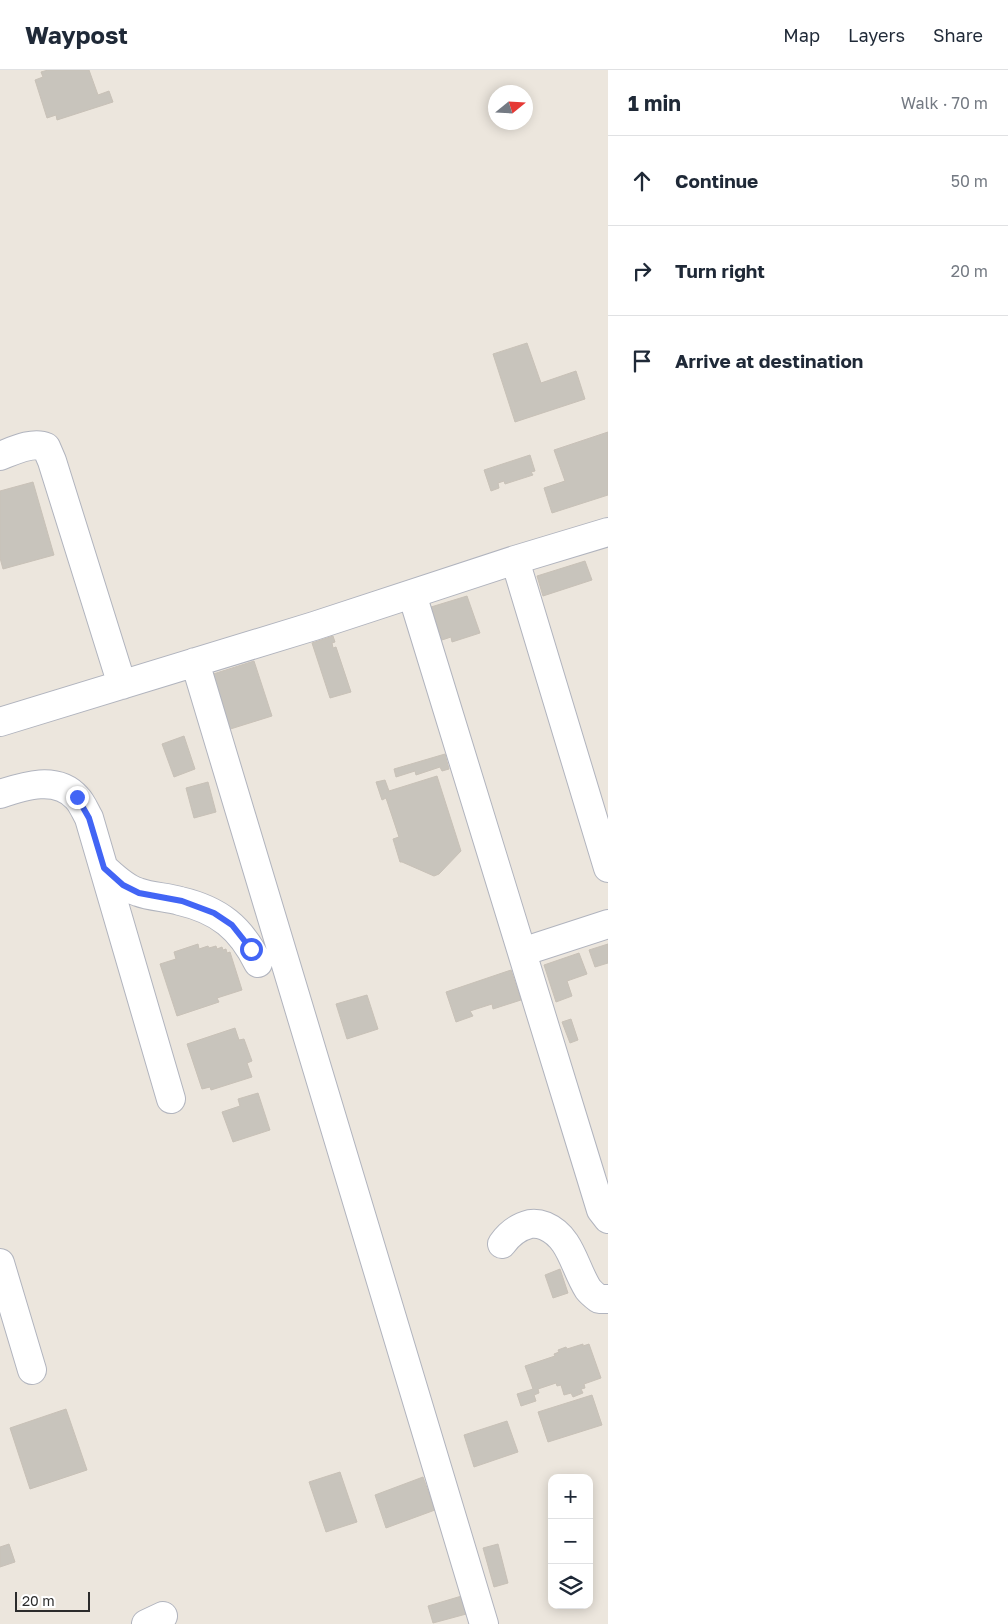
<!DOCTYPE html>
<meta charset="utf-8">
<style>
:root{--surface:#fff;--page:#f6f6f7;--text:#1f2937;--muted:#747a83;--line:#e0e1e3}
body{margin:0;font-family:"Golos Text",sans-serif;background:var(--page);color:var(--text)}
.controls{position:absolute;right:15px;bottom:15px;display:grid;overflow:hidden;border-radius:10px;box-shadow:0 2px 12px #0003}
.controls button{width:45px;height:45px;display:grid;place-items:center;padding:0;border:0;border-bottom:1px solid var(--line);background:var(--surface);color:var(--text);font:25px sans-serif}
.compass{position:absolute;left:488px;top:15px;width:45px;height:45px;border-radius:50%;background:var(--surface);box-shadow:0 2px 12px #0003;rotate:72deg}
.scale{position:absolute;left:15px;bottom:12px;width:75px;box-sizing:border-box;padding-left:5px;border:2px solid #2b2b2b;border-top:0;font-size:14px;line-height:18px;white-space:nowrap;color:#2b2b2b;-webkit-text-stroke:4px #fff;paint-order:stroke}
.stop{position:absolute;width:15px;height:15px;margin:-11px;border:4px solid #4265f5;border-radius:50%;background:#fff}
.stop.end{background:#4265f5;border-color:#fff;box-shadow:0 1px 5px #0008}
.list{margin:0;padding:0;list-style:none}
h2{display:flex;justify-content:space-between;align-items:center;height:65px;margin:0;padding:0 20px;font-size:21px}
h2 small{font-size:16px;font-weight:400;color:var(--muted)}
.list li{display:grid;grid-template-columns:32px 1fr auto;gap:15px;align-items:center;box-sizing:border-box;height:90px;padding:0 20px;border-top:1px solid var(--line)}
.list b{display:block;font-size:19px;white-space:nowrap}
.list em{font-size:16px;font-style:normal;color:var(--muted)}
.icon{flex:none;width:28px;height:28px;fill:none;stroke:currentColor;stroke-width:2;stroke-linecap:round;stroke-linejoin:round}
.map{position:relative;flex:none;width:608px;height:1554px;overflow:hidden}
header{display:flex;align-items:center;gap:30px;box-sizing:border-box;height:70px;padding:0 25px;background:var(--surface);border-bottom:1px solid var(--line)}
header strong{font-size:24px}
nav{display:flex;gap:28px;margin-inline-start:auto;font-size:18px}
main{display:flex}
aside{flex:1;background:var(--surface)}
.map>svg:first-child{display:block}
.building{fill:#c8c4bc;stroke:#c8c1b7}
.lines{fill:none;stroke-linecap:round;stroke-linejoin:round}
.minor-casing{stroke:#b1b4be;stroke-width:30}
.minor{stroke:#fff;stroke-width:28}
.route{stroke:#4265f5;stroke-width:6}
</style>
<header>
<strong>Waypost</strong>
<nav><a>Map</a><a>Layers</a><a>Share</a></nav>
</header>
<main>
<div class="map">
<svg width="608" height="1554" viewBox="0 0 608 1554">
<rect width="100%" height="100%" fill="#ece6dd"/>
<path class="building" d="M48 0H89L98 25 109 21 113 32 57 50 56 45 47 48 35 10 43 7 41 2Z
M527 273 541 313 576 301 585 329 515 352 493 284Z
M608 362V425L552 443 544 418 565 411 554 380Z
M530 385 535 401 531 402 533 405 505 414 504 411 498 413 499 418 491 421 484 400Z
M33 412 54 485 3 499 0 488V421Z
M585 491 592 510 543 526 537 506Z
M467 526 480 563 452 572 451 567 442 570 431 537Z
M333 566 335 572 332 573 333 578 336 577 351 622 330 628 312 573Z
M254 591 272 646 224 661 207 606Z
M184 666 195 699 174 707 162 674Z
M445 684 449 699 442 701 440 697 416 705 415 701 396 707 394 699Z
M437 706 461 781 439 804 434 806 402 792H400L393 769 399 767 386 728 382 730 376 712 385 710 389 721Z
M208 712 216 742 194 748 186 718Z
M198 874 199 879 208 876 209 878 216 876 217 879 222 877 223 880 226 879 227 883 230 882 242 920 217 928 219 932 177 946 160 894 176 889 174 882Z
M608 874V893L595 897 589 880Z
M579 883 587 904 567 911 572 926 556 932 544 895Z
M511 900 521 930 493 939 492 934 470 941 473 946 456 952 446 922Z
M367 925 378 959 347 969 336 934Z
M571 949 578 970 570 973 562 952Z
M235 958 239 970 244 969 252 991 247 993 252 1007 211 1020 210 1017 202 1019 187 974Z
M258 1023 270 1060 233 1072 222 1042 240 1036 238 1029Z
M560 1199 568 1223 553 1228 545 1205Z
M583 1274V1276L589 1274 601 1308 584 1314 585 1318 581 1319 583 1323 573 1327 571 1323 564 1325 561 1315 557 1316 556 1313 538 1319 539 1323 534 1325 536 1331 521 1336 517 1324 533 1319 525 1296 555 1286 554 1284 559 1282 558 1280 566 1277 567 1279Z
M592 1325 602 1355 548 1372 538 1342Z
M66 1339 87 1400 30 1419 10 1358Z
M507 1351 518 1382 474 1397 464 1365Z
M340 1402 357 1452 326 1462 309 1412Z
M423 1407 435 1440 386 1458 375 1425Z
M9 1474 15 1492 0 1497V1477Z
M498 1474 508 1513 494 1517 483 1478Z
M465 1525 470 1543 433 1553 428 1536Z"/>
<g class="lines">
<g class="minor-casing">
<path id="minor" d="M0 386C13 381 33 371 46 377L52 391 122 615
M515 490 608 798
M412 524 590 1104 601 1140 608 1149
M195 592 484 1554
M0 652 314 556 515 490 608 462
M0 724C24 716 57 705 77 728 82 733 85 741 89 748L171 1029
M104 798C114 807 125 818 138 822 151 827 167 827 180 831 219 840 241 858 258 893
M522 882 608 854
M502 1174C509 1164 518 1157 530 1154 536 1153 540 1154 545 1156 571 1167 574 1197 588 1219 591 1223 595 1226 599 1229H608
M0 1193 32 1300
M146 1554 163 1546"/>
</g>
<use href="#minor" class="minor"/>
</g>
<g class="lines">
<path class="route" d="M77 727 89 748 104 798 123 815 139 823 182 831 214 843 232 855 251 879"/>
</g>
</svg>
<div class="controls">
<button>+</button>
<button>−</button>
<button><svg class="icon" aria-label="layers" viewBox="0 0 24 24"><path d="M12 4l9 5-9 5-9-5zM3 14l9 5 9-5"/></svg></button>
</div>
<svg class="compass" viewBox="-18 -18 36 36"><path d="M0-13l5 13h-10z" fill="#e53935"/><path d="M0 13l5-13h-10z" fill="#747a83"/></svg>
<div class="scale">20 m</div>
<div class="stop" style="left:251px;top:879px"></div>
<div class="stop end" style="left:77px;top:727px"></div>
</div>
<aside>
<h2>1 min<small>Walk · 70 m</small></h2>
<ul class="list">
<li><svg class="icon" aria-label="ahead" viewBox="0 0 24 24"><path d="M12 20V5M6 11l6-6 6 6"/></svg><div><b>Continue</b></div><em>50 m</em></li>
<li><svg class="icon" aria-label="right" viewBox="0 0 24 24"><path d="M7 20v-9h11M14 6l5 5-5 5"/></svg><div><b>Turn right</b></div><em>20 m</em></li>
<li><svg class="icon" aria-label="arrive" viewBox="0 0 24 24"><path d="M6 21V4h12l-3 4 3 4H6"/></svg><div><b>Arrive at destination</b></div></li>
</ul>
</aside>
</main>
